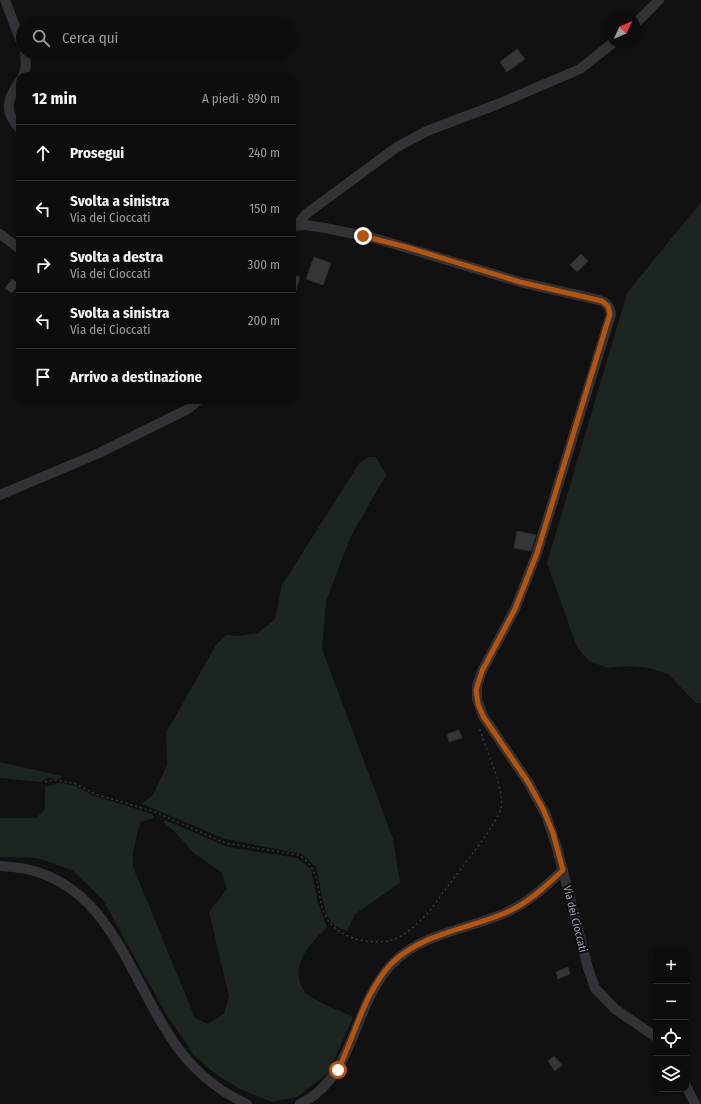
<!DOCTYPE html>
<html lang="it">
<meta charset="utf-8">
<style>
:root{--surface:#0d0d0e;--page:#161617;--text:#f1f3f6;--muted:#9a9c9e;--line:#2d2d2e}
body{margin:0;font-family:"Fira Sans Condensed",sans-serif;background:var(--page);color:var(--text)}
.controls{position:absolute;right:12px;bottom:12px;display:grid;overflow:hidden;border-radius:8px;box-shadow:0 2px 6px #0003}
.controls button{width:36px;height:36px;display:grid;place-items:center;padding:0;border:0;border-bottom:1px solid var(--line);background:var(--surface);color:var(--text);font:20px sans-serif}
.compass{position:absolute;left:605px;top:12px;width:36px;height:36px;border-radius:50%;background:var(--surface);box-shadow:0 2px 6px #0003;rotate:46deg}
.stop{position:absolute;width:12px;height:12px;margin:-9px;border:3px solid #b45309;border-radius:50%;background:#fff}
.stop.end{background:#b45309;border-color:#fff;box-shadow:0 1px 4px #0008}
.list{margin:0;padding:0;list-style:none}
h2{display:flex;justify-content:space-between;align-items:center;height:52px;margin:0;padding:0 16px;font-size:17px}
h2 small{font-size:13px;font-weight:400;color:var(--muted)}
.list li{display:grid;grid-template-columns:26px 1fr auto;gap:12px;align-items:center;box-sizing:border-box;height:56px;padding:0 16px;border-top:1px solid var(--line)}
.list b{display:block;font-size:15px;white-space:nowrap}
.list p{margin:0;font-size:13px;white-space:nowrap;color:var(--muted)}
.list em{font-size:13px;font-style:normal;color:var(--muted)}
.icon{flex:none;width:22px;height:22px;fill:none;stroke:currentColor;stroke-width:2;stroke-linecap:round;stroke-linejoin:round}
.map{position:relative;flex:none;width:701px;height:1104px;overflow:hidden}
.search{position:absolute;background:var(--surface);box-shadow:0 2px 6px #0003;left:16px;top:16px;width:280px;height:44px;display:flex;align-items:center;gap:10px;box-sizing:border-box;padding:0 14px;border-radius:22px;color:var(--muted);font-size:15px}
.panel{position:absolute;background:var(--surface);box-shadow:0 2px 6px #0003;left:16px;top:72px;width:280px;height:332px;border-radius:12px}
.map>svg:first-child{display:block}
.green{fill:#1d2521}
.building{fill:#36363a;stroke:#2c2b2e}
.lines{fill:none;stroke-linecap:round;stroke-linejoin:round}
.path{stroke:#38383e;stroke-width:1.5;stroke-dasharray:2 3;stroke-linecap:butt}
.minor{stroke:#333237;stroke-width:10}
.route{stroke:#b45309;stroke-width:5}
.labels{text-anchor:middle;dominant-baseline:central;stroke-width:4;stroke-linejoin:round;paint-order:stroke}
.street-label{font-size:11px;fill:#a2a2b4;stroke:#0c0c0d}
</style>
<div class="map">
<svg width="701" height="1104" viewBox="0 0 701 1104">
<rect width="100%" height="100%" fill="#111112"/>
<path class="green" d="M701 202V703H696L668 674 649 668 629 666 608 668 589 661 577 647 547 563 627 293Z
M369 457H376L386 475 351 536 326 601 322 649 393 839 400 883 355 914 347 931 335 926 326 915 316 867 302 854 225 839 142 804 153 795 167 765 166 733 216 645 226 635 240 636 258 633 275 619 282 585 360 462Z
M0 762 63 776 59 780 48 778 41 782 0 778Z
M59 783 76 786 92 795 152 814 154 818 140 822 133 852V867L195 1018 208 1024 224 1014 229 996 209 912 227 889 222 873 194 853 173 830 163 822 165 820 228 847 297 858 311 869 318 903 327 927C311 943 288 966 304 991 310 999 343 1012 353 1017L329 1072 297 1097 272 1102 240 1089 214 1073 194 1055 166 1014 103 900 72 870 37 858 0 857V818H36L45 809V787Z"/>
<path class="building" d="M517 49 525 59 507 72 500 62Z
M581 254 588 261 577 272 570 265Z
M314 257 331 263 323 285 306 279Z
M292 275 300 277 294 297H292Z
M12 279 19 284 12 293 5 288Z
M517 531 536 535 531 551 514 548Z
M459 730 462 738 449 742 447 734Z
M568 967 570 974 558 979 556 972Z
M554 1056 562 1065 555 1071 548 1061Z"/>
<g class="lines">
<path class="path" d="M45 782 53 780 74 783 95 794 155 812 225 843 299 855C334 878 302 919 353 938 363 942 382 943 392 940 403 937 416 925 424 917 433 908 440 896 448 886 460 869 497 825 501 808 505 790 485 747 479 727"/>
<path class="minor" d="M5 0 23 47
M635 24 659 0
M23 76 26 66 25 53
M20 81C7 99 3 111 20 129
M292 226 306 225 325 228 374 238 520 282 599 300C606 302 610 307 611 314L537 553 515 609 482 671 477 686V699L483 716 528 782 546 815 557 848 588 968 595 988 615 1009 656 1037
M296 226 306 214 397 147 427 131 498 104 580 69 614 42
M0 234 20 249
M0 495 97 454 188 409 199 400
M0 866C111 869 126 980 181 1052 198 1074 222 1093 247 1104
M686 1086 695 1104
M300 1104C356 1077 352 1004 393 963 422 933 469 929 505 913 528 903 545 887 563 870"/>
</g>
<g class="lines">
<path class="route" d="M338 1070C355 1035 364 993 391 964 420 934 468 929 505 913 527 904 545 887 563 870L553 833 543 809 528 782 483 716 478 704 476 690 482 671 515 609 537 553 610 314 608 306 602 301 520 282 406 247 363 236"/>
</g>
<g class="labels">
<g class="street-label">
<text transform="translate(575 919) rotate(76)">Via dei Cioccati</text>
</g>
</g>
</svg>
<div class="controls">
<button>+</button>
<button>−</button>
<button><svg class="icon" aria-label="locate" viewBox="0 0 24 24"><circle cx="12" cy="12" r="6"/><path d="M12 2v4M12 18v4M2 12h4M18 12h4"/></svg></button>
<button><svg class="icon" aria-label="layers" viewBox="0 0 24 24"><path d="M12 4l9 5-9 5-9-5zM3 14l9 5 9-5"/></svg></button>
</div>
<svg class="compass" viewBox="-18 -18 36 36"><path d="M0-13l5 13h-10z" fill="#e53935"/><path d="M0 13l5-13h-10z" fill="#9a9c9e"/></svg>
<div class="stop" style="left:338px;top:1070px"></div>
<div class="stop end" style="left:363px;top:236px"></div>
<div class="search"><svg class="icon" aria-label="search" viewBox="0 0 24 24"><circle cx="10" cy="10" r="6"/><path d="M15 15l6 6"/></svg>Cerca qui</div>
<section class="panel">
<h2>12 min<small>A piedi · 890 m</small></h2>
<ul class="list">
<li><svg class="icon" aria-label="ahead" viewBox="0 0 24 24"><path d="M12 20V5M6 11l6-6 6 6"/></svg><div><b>Prosegui</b></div><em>240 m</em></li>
<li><svg class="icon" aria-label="left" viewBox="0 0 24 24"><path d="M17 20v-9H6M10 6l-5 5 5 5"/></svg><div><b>Svolta a sinistra</b><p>Via dei Cioccati</p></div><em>150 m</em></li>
<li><svg class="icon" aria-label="right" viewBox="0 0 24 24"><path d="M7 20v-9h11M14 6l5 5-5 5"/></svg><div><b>Svolta a destra</b><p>Via dei Cioccati</p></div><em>300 m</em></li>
<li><svg class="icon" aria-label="left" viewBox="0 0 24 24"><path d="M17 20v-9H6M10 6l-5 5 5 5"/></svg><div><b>Svolta a sinistra</b><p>Via dei Cioccati</p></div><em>200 m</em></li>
<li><svg class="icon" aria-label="arrive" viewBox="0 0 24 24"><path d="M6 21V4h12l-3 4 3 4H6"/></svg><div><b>Arrivo a destinazione</b></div></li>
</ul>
</section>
</div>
